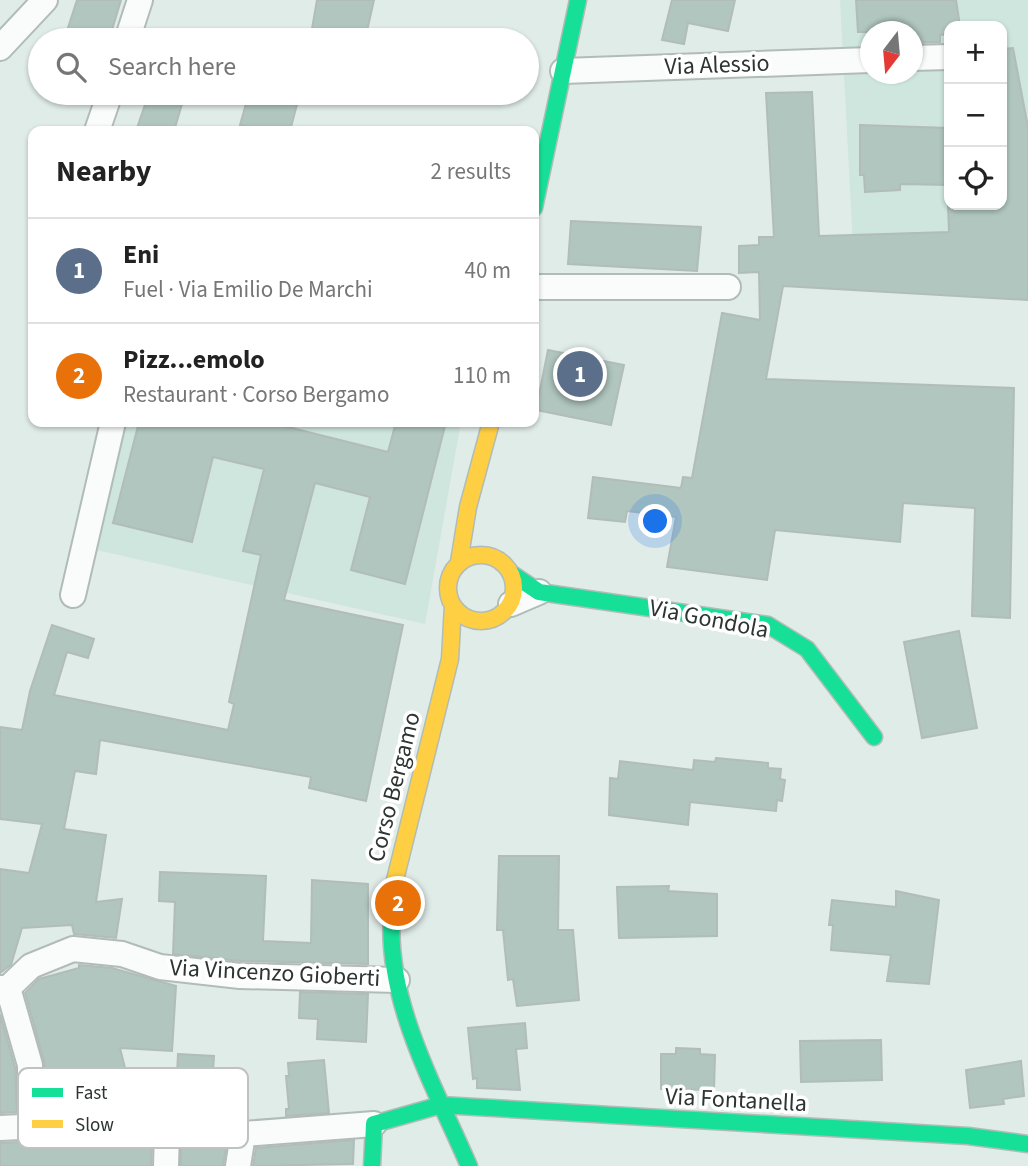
<!DOCTYPE html>
<meta charset="utf-8">
<style>
:root{--surface:#fff;--page:#f2f2f2;--text:#222;--muted:#767676;--line:#e0e0e0;--accent:#111827}
body{margin:0;font-family:"Source Sans 3",sans-serif;background:var(--page);color:var(--text)}
.controls{position:absolute;right:21px;top:21px;display:grid;overflow:hidden;border-radius:14px;box-shadow:0 2px 5px #0004}
.controls button{width:63px;height:63px;display:grid;place-items:center;padding:0;border:0;border-bottom:2px solid var(--line);background:var(--surface);color:var(--text);font:35px sans-serif}
.compass{position:absolute;left:860px;top:21px;width:63px;height:63px;border-radius:50%;background:var(--surface);box-shadow:0 2px 5px #0004;rotate:196deg}
.you{position:absolute;left:656px;top:522px;width:24px;height:24px;margin:-18px;border:5px solid #fff;border-radius:50%;background:#1a73e8;box-shadow:0 0 0 10px #1a73e833}
.badge{display:grid;place-items:center;width:46px;height:46px;border-radius:50%;background:var(--accent);color:#fff;font-size:23px;font-weight:700}
.pin{position:absolute;translate:-50% -50%;border:4px solid #fff;box-shadow:0 2px 7px #0006}
.list{margin:0;padding:0;list-style:none}
h2{display:flex;justify-content:space-between;align-items:center;height:91px;margin:0;padding:0 28px;font-size:30px}
h2 small{font-size:23px;font-weight:400;color:var(--muted)}
.list li{display:grid;grid-template-columns:46px 1fr auto;gap:21px;align-items:center;box-sizing:border-box;height:105px;padding:0 28px;border-top:2px solid var(--line)}
.list b{display:block;font-size:26px;white-space:nowrap}
.list p{margin:0;font-size:23px;white-space:nowrap;color:var(--muted)}
.list em{font-size:23px;font-style:normal;color:var(--muted)}
.icon{flex:none;width:38px;height:38px;fill:none;stroke:currentColor;stroke-width:2;stroke-linecap:round;stroke-linejoin:round}
.map{position:relative;flex:none;width:1028px;height:1166px;overflow:hidden}
.search{position:absolute;background:var(--surface);box-shadow:0 2px 5px #0004;left:28px;top:28px;width:511px;height:77px;display:flex;align-items:center;gap:18px;box-sizing:border-box;padding:0 24px;border-radius:38px;color:var(--muted);font-size:26px}
.panel{position:absolute;background:var(--surface);box-shadow:0 2px 5px #0004;left:28px;top:126px;width:511px;height:301px;border-radius:14px}
.map>svg:first-child{display:block}
.built{fill:#cee6de;fill-rule:evenodd}
.building{fill:#b0c6bf;stroke:#b2bcb9;stroke-width:2}
.lines{fill:none;stroke-linecap:round;stroke-linejoin:round}
.street-casing{stroke:#b1bcb8;stroke-width:28}
.fast-casing{stroke:#b1bcb8;stroke-width:19}
.slow-casing{stroke:#b1bcb8;stroke-width:19}
.street{stroke:#fafcfc;stroke-width:24}
.fast{stroke:#16e098;stroke-width:16}
.slow{stroke:#ffcf43;stroke-width:16}
.labels{text-anchor:middle;dominant-baseline:central;stroke-width:7;stroke-linejoin:round;paint-order:stroke}
.street-label{font-size:24px;fill:#2c3532;stroke:#fff}
.key{fill:#fff;stroke:#c0c2c2;stroke-width:2}
.key-label{font-size:19px;fill:#2c3532}
</style>
<div class="map">
<svg width="1028" height="1166" viewBox="0 0 1028 1166">
<rect width="100%" height="100%" fill="#e0ece8"/>
<path class="built" d="M840 0H1028V297L855 283ZM949 26H1002V205H949ZM870 32H912V74H870Z
M124 422H461L425 624 92 549Z"/>
<path class="building" d="M77 0H121L109 40H64Z
M317 0H374L365 40H310Z
M672 0H735L728 31 688 23 684 44 662 40Z
M856 0H956L960 26H949V34L940 35V42L913 43V32H858Z
M1013 48 1028 127V300L783 286 766 379 1014 388 1010 618 972 616 975 508 903 503 900 542 775 530 767 580 667 567 676 517 627 511 625 522 588 518 593 477 681 488 683 477 692 478 722 313 760 320 759 272 739 273V246L759 245V237H774L766 93 812 92 819 236 949 232 948 205H1002V49Z
M149 93H180L177 102 182 104 174 131H136Z
M249 93H300L290 131H263L240 125Z
M860 125 949 128V185L900 184V190L865 192 864 175H860Z
M571 221 701 227 697 271 568 264Z
M548 350 624 365 611 425 536 410Z
M139 422H268L388 452 396 422H446L405 584 351 570 370 497 315 483 284 600 403 625 366 801 309 788 311 777 100 740 96 774 75 771 64 829 106 835 96 902 122 899 116 938 74 934 72 925 22 928 11 965 0 973V869L29 873 42 824 0 819V727L22 730 30 691 52 625 94 639 88 658 67 652 54 695 228 730 234 704 229 702 261 555 243 551 264 469 213 457 192 542 113 523Z
M959 631 977 728 922 738 904 642Z
M716 758 768 763V768L781 769 780 779 785 780 782 801 777 800 776 811 690 802 688 825 609 815 610 778 618 779 620 761 693 770 694 760 715 762Z
M499 856H559L558 930H573L579 1000 517 1006 513 979 508 980 503 930H497Z
M160 872 266 876 263 941 311 943 312 880 368 884V964L241 961 173 954 175 902 159 901Z
M669 886 668 891 717 894V936L619 938 617 887Z
M896 891 939 900 929 984 887 981 891 955 831 950 833 925H829L832 900 896 907Z
M79 965 112 968 176 986 172 1051 120 1048 130 1088 127 1115 48 1111 44 1061 25 993 39 979 79 968Z
M300 992 368 994 366 1042 317 1039 318 1019 299 1018Z
M0 1014 15 1067 17 1112 0 1113Z
M525 1023 527 1048 516 1049 520 1090 477 1088V1078L473 1079 468 1028Z
M881 1040 882 1080 801 1082 800 1041Z
M676 1048 700 1049V1054L715 1055 714 1090 661 1089V1054H676Z
M178 1054 214 1056 210 1118 175 1116Z
M324 1060 329 1113 286 1116V1109H289L286 1076H289L288 1063Z
M1021 1061 1024 1096 1003 1099 1004 1104 970 1108 966 1070Z
M354 1140 353 1164 253 1166 256 1148Z
M42 1141 152 1145 151 1166H0V1143Z
M181 1146 226 1148 223 1166H181Z"/>
<g class="lines">
<g class="street-casing">
<path id="street" d="M127 40 140 0
M0 48 45 0
M912 58 949 57
M563 71 870 60
M97 131 110 93
M534 287H728
M73 595 113 422
M511 604 539 592
M0 988H8L31 966 73 949 122 954 160 967 240 976 397 980
M8 988 30 1065V1103L36 1126
M0 1128 42 1126 243 1134 374 1124
M166 1166 167 1130
M238 1166 243 1134"/>
</g>
<g class="fast-casing">
<path id="fast" d="M534 208 578 0
M512 574 539 592 768 625 807 649 874 737
M392 913C385 1001 435 1087 469 1166
M372 1166 374 1124 441 1105 968 1136 1028 1144"/>
</g>
<g class="slow-casing">
<path id="slow" d="M448 588a33 33 0 1 1 66 0a33 33 0 1 1-66 0Z
M459 562 468 507 491 422
M392 913 395 880 450 659 453 605"/>
</g>
<use href="#street" class="street"/>
<use href="#fast" class="fast"/>
<use href="#slow" class="slow"/>
</g>
<g class="labels">
<g class="street-label">
<text transform="translate(717 65) rotate(-2)">Via Alessio</text>
<text transform="translate(709 619) rotate(11)">Via Gondola</text>
<text transform="translate(394 787) rotate(-76)">Corso Bergamo</text>
<text transform="translate(275 973) rotate(3)">Via Vincenzo Gioberti</text>
<text transform="translate(736 1100) rotate(3)">Via Fontanella</text>
</g>
</g>
<rect x="18" y="1068" width="230" height="80" rx="10" class="key"/>
<rect x="32" y="1088" width="31" height="9" fill="#16e098"/>
<rect x="32" y="1120" width="31" height="8" fill="#ffcf43"/>
<g class="key-label">
<text x="75" y="1099">Fast</text>
<text x="75" y="1131">Slow</text>
</g>
</svg>
<div class="controls">
<button>+</button>
<button>−</button>
<button><svg class="icon" aria-label="locate" viewBox="0 0 24 24"><circle cx="12" cy="12" r="6"/><path d="M12 2v4M12 18v4M2 12h4M18 12h4"/></svg></button>
</div>
<svg class="compass" viewBox="-18 -18 36 36"><path d="M0-13l5 13h-10z" fill="#e53935"/><path d="M0 13l5-13h-10z" fill="#767676"/></svg>
<div class="you"></div>
<div class="pin badge" style="left:580px;top:374px;background:#5c6f8a">1</div>
<div class="pin badge" style="left:398px;top:903px;background:#e8710a">2</div>
<div class="search"><svg class="icon" aria-label="search" viewBox="0 0 24 24"><circle cx="10" cy="10" r="6"/><path d="M15 15l6 6"/></svg>Search here</div>
<section class="panel">
<h2>Nearby<small>2 results</small></h2>
<ul class="list">
<li><span class="badge" style="background:#5c6f8a">1</span><div><b>Eni</b><p>Fuel · Via Emilio De Marchi</p></div><em>40 m</em></li>
<li><span class="badge" style="background:#e8710a">2</span><div><b>Pizz...emolo</b><p>Restaurant · Corso Bergamo</p></div><em>110 m</em></li>
</ul>
</section>
</div>
